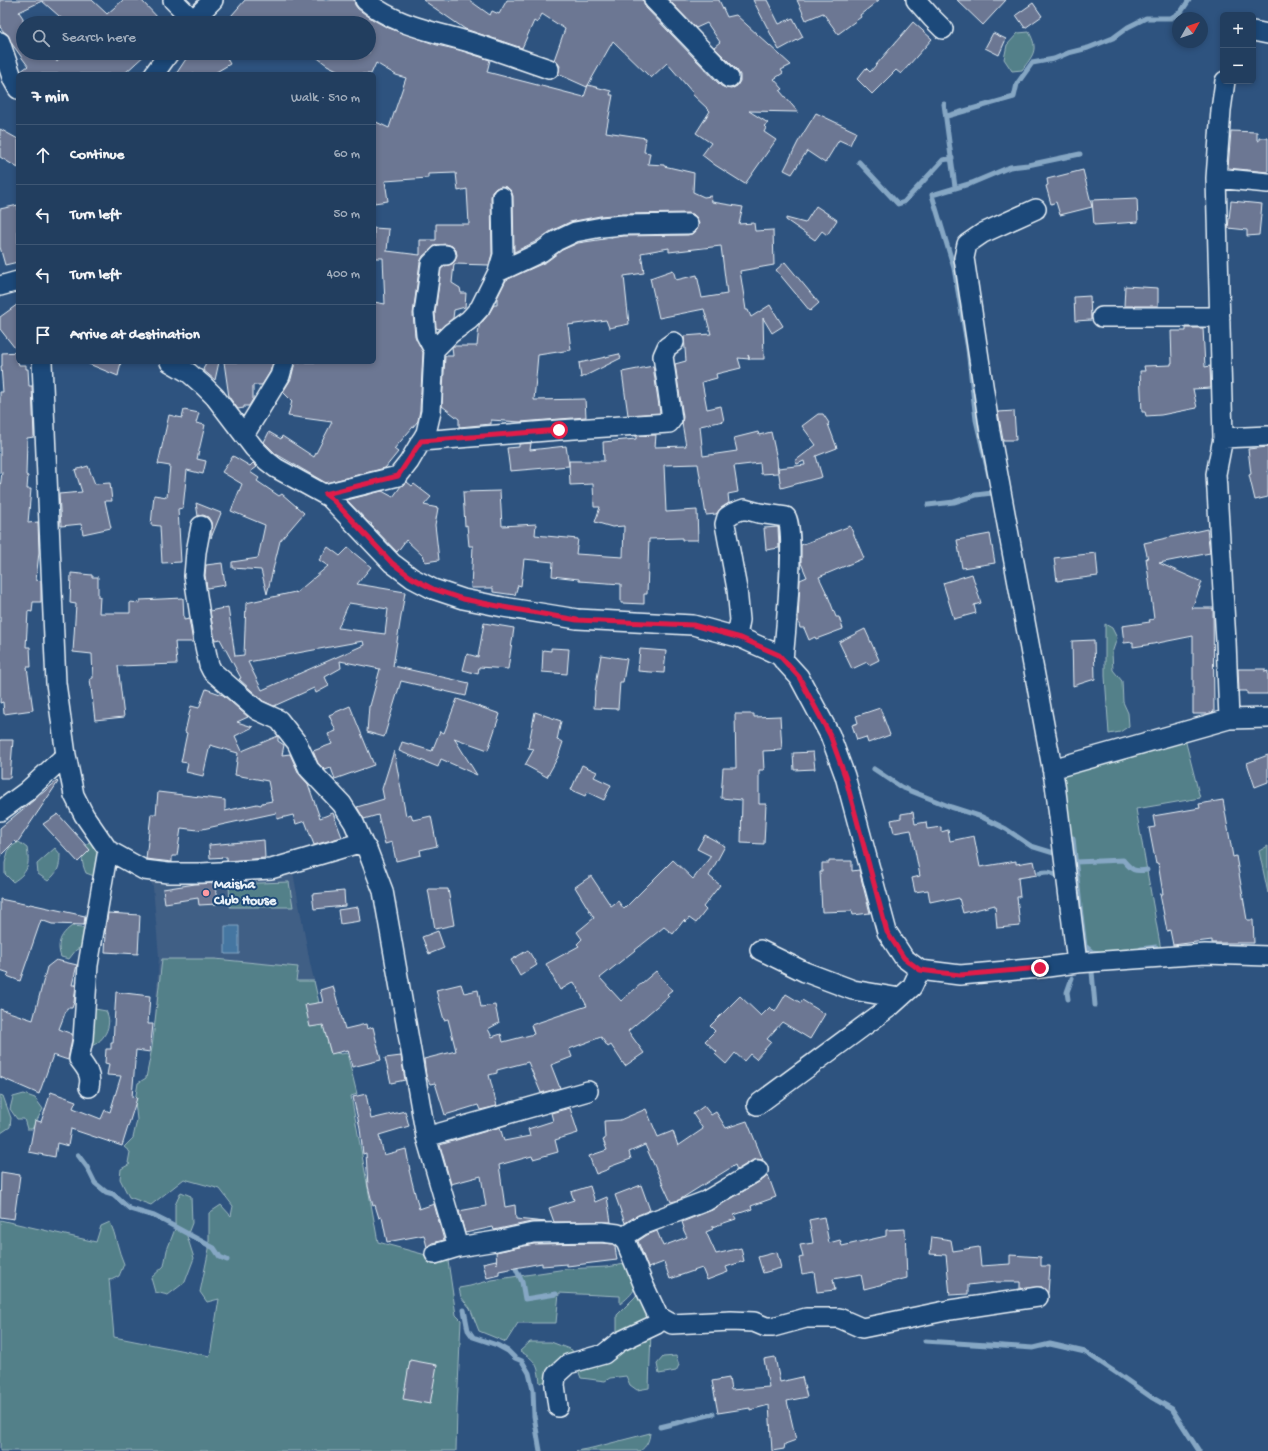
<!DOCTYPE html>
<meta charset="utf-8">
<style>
:root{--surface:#223e5f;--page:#2a4565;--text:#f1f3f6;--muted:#a2aebd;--line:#3f5774}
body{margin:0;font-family:"Gochi Hand",sans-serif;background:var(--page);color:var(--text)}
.controls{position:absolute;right:12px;top:12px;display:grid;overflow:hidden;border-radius:6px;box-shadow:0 2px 6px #0003}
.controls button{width:36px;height:36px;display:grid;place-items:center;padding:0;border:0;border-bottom:1px solid var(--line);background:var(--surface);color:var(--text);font:20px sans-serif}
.compass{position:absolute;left:1172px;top:12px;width:36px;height:36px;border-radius:50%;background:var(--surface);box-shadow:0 2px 6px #0003;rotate:50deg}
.stop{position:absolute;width:12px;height:12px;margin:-9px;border:3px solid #e11d48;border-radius:50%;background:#fff}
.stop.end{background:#e11d48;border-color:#fff;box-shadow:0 1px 4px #0008}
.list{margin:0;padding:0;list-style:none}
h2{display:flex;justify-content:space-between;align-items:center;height:52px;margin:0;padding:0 16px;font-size:17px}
h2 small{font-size:13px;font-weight:400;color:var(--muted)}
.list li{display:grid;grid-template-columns:26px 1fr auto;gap:12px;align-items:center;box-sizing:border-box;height:60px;padding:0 16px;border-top:1px solid var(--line)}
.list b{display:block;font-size:15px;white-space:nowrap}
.list em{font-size:13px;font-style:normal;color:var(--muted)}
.icon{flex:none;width:22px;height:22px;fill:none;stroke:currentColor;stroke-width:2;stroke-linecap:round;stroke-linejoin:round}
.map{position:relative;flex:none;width:1268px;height:1451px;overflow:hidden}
.search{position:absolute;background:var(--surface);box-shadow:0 2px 6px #0003;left:16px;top:16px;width:360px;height:44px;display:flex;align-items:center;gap:10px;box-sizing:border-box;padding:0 14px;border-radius:22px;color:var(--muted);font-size:15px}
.panel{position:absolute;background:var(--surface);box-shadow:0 2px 6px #0003;left:16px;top:72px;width:360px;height:292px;border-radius:6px}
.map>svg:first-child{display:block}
.built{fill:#415e85}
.green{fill:#528089;stroke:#9db8c0}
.water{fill:#4476a1;stroke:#86a7c4}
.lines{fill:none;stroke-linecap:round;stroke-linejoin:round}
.stream{stroke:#86a7c4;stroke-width:5}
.building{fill:#6c7793;stroke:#e8f1f8;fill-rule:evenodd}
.minor-casing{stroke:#e8f1f8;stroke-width:22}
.minor{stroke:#1f4a7a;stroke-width:19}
.route{stroke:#e11d48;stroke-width:5}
.poi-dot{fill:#ff9aa2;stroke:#1f4a7a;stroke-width:1.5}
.labels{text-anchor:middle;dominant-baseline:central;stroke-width:4;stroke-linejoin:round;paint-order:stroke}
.poi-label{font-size:14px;font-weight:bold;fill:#e8f1f8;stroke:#1f4a7a;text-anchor:start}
</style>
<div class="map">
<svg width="1268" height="1451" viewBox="0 0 1268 1451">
<rect width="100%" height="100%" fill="#2e537f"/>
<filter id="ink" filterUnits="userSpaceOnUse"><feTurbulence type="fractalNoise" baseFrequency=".025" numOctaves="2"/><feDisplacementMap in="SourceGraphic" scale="8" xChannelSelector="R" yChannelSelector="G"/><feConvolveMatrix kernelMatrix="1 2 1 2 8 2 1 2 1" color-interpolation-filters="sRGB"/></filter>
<g filter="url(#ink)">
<path class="built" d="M292 867 310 963 332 1057 347 1053 351 1095 375 1224 235 1193 128 1163 153 1042 159 957 153 887 150 880Z"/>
<path class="green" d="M1029 32C1039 50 1033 55 1022 70L1012 71 1004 59 1007 45 1018 33Z
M1105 624 1112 628 1117 638 1112 653 1113 670 1122 681 1123 702 1128 713 1129 726 1120 732 1109 734 1105 676Z
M1184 735 1200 798 1136 809 1161 950 1092 955 1084 949 1061 773Z
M102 831 109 835C110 850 102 864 94 876L86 873C77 853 85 843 102 831Z
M19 842 27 848C30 866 28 872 13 882L5 874V863L9 848Z
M1268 846V893L1259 851Z
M55 848 60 854C60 867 58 872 48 881L38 874 37 864Z
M289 882 293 907H230L229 884Z
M72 926 82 927 87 932 83 946 76 950 69 959 61 957C56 943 61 934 72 926Z
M162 959H215L298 967 296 981H314L330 1051 341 1054 347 1053 357 1094 351 1096 378 1242 448 1261 456 1315 461 1320 457 1409 456 1451H0V1220L96 1242 101 1226 110 1222C116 1235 118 1251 124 1264L119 1276 111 1280 109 1279 114 1337 210 1356 219 1299 207 1302 200 1292 209 1249V1213L221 1205 231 1216 233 1206 220 1189 184 1179 151 1205 129 1197 120 1179 121 1169 130 1164 128 1163 130 1152 124 1147 133 1138 137 1120 135 1101 138 1083 146 1078 152 1048Z
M95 1009 106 1011C114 1025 103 1044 88 1047L87 1022Z
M24 1094 35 1098 43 1109 32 1129H27L24 1119H17L10 1109 13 1097Z
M0 1095 3 1096 11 1118 10 1127 1 1133 0 1132Z
M181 1192 191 1196 192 1223 187 1236 194 1258 185 1282 168 1295 155 1292 151 1278 164 1266 167 1250 175 1229V1205Z
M632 1263C637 1286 639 1289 620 1304V1296L559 1293 556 1323H518L506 1342 479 1331 470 1308 461 1297 459 1288 470 1286 492 1280 566 1269 606 1267Z
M640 1290 652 1318 617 1340V1315L635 1297Z
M651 1331 649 1388 637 1390 630 1385 626 1376 610 1378 605 1381 581 1378 578 1370Z
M530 1342H551L572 1350 573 1355 552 1379 540 1383C538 1364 536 1361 520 1351Z
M676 1356 679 1365 676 1371 659 1374 657 1364 663 1357Z
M650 1433C649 1441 647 1446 640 1451H576L592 1448Z"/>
<path class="water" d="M225 926H239V954H225Z"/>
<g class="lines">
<path class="stream" d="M944 104 955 187
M947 116 1014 97 1017 84 1032 63 1054 59 1068 53 1088 48 1113 38 1128 27 1146 18H1171L1181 12 1189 0
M859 162 898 204 904 202 943 160 952 158
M989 476 976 420 968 349 954 268 932 195 972 183 1010 167 1028 165 1080 154
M928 505 954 502 976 495 992 493
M874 769 901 787 951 807 982 817 1006 829 1031 846 1057 854
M1073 838 1080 907 1085 946 1092 952 1099 953
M1076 862 1123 860C1132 870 1133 872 1147 870
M1040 873C1049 871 1052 872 1059 877
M1141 949 1156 947
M1092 972 1095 1005
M1068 999 1067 992 1072 978
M78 1155 87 1167 95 1183 106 1192 113 1194 130 1209 154 1216 166 1222 214 1248 220 1257 227 1260
M513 1262 522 1282 525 1299 556 1294
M464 1310 468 1330 473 1337 497 1345 508 1351 515 1358 522 1361 529 1373 533 1390 534 1416 540 1451
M925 1341 1033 1348 1050 1344 1085 1352 1118 1374 1151 1397 1172 1409 1199 1451
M660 1427 713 1414"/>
</g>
<path class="building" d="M0 0H92L107 14 123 0H141L163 23H67L42 1 19 12 23 18V53H51L57 62 66 53H147L124 74H23L21 71 28 66 12 44 7 34 4 32 0 27Z
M245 0H354L355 5 358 9 372 19 386 27 437 45 459 50 490 60 487 72 584 97 588 85 611 91 610 95H613L606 132 646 138 644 152 650 153 648 164 664 165V166L694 173 693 192 704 197 711 196 712 202 743 207 739 224 754 223 755 231 773 230 774 265 740 271 746 310H748L751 317 770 305 783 326 772 333 763 318 764 359H750L748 355 749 359 738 358 741 368 716 374 717 378 702 382 707 409 721 406 724 421 700 426 703 456 737 451 734 438 758 432 759 435 771 432 777 459 778 473 761 474 760 463 734 466 738 492 728 494 729 503 721 508 716 514 706 515 698 464 664 465 666 512 697 510 698 540H682V538L649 539 647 594H644V604L621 603V584L579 581V579L552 576 553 562 524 559 521 586 518 585 515 595 493 592V588H471L473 546H469L467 525 465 526 463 492 500 491 502 526 536 524 535 535 578 539 576 554 623 557 624 526 612 527 595 522 600 507H594L593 484 570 485 569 461H604L603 442 636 439V436L656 435 655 447 686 446 682 423 683 417 675 364 686 361 684 336 711 334 704 309 659 318 650 278 673 270 676 280 697 275 702 298 727 294 721 246 669 252V248L641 253 644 273 624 276 629 324 609 328 606 320 568 325 571 350 538 355 534 400 585 399 586 417 520 422 491 420V424L459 427V419L442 406 445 356H453L452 347 453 346H477L479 326 488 315 494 305H497V298L506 280 546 262 562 250 578 243 624 236 688 235 694 233 697 230 699 224 697 218 693 214 688 213 623 214 600 216 570 222 551 231 535 242 514 252 513 196 511 191 507 187 501 186 496 188 492 192 491 197 492 254 489 265 454 264 452 283 460 288 461 293H466L465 307 454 310 453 318 440 329 436 328 435 313 441 269 445 266 452 264 455 261 457 255 456 250 452 246 446 244 436 245 423 256 420 262 413 314 415 336 423 352 420 410 418 421 394 449 398 452 385 468 326 483 276 454 264 442 269 432 281 439 282 436 314 457 332 422 288 416 292 401 283 392 291 379 295 362H374V302L385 304 383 258H374V228L389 229 387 251 420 255V240H436V224H469L467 189 458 191 456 173 428 174V178L385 181 388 201 374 203V121L389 128 406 78 396 75 376 63 371 74H345L327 65 311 53H347L356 58 359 53H369V23H225Z
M423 0H469L490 15 492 11 499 14 507 0H643L646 8 721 86 726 88 731 89 737 86 740 81V75L737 70 714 47 720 42 707 23 696 28 669 0H719L727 17 736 15 791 65 781 70 783 73 774 79 783 89 780 91 798 112 749 111 768 123 764 126 766 128 764 132 776 140 745 184 715 165 702 155 711 143 696 133 710 111 692 94 693 93 667 63 651 78 613 41 587 87 558 74 560 66 557 62 554 60 565 29 542 14 537 23 534 21 522 48 465 29Z
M753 0H767L779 24 793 18 803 37 779 50Z
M797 0H879L860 15 861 17 838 34 823 13 806 20Z
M957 0H1006L983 25Z
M1033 3 1042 16 1025 28 1016 15Z
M913 22 932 39 901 74 896 70 872 94 857 79 866 68 870 72Z
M993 33 1006 39 999 55 985 48Z
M190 53H224L230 64 213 74H176Z
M816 113 856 132 850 145 839 140 825 163 807 151 792 174 784 170 798 142Z
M0 129 18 139V168L0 157Z
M1231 131 1257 132V140L1259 141V138H1268V172L1228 168Z
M1083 170 1092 207 1060 215 1056 202 1051 204 1046 186 1048 185 1047 179Z
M1137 198 1138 222 1094 225 1092 200Z
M1231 201 1262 204 1259 235 1247 236V230L1228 228Z
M18 205V262L5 265 0 247V209Z
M816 206 837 220 827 235 822 231 815 240 786 220V218L805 223Z
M785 262 819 303 810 311 776 270Z
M1125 286 1158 288V306H1124Z
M1090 296 1091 320 1075 321 1074 297Z
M18 304V362L19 365H26V369H28L29 386H32L34 437 27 438 26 475 28 476 27 489H31L28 523 38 522 39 552 36 580 41 581V602H33L32 612 28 611 26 647H30L31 667H27L33 710 4 714 3 702 0 703V488L2 472 0 473V392H3L1 366H2V353L18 352 0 329V317Z
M1186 328H1203L1205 367 1210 366 1211 388 1193 389 1197 408 1161 415 1146 416 1145 412H1142L1140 371H1145L1144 366 1171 365V363H1172L1171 331H1186Z
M619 354 621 358 581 378 579 363Z
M84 362H121L118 376Z
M206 362H219L215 380 203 370Z
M224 362H273L270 372 262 385H253V399L249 406H244V408L238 409 229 397Z
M653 366 660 413 628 415 622 372Z
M184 410 199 413 196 423 205 425 197 459 206 461 203 474 187 470 183 508 178 509 181 562 162 563 160 526 151 525 154 495 167 497 170 466 158 464 169 415 182 418Z
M1014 411 1016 440H1003L998 412Z
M818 414H823L829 423 828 424 837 448 816 456 822 477 781 488 778 468 805 465 804 461 797 464 795 461 816 445 802 426Z
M531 443 530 450 566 446 569 466 510 471 507 448 519 447V444Z
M1268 447V497L1255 500 1249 475 1251 474 1248 449Z
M233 456 250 466 253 463 257 467 250 472 259 478 257 481 279 496 282 494 304 513 280 541 267 594 261 570 232 568V562L258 558 265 525 231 511 242 484 222 472Z
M88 466 95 484 110 483 112 501H105L111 528 83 534 81 524 61 526 59 494 82 492 75 470Z
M407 482 412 486 414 484 431 497 424 505 438 508 435 525 439 560 425 562 424 557 406 540 397 552 371 525 372 524 368 522 347 500 382 491 393 497 401 486Z
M196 503 221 513 211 538V522L208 517 203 515 198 516Z
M850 526 864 558 819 577 828 596 836 617H839L843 629 816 639 815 637 809 640 804 628H800L798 620 800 580 807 577 801 563V545Z
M778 527 779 548 766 550 764 528Z
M1207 529 1210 553 1159 563 1202 582 1192 608H1213L1214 712 1207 714H1193V636L1153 644 1133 647V642L1124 643 1122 626 1150 622 1149 620 1154 619 1146 558 1148 559 1144 543Z
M990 534 995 563 962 568 957 540Z
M328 547 340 556 348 548 371 567 357 584 405 592 393 666 469 683 466 696 401 681 384 737 367 732 369 706H370L380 669 340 661 341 668 325 677 329 686 316 693 314 688 274 706 263 701 239 679 241 678 220 639 215 640 210 611 228 607 235 656 244 655 246 603 295 592 296 593 328 566 319 560ZM349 603 388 609 385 634 338 628ZM363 641 364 645 262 690 248 662Z
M1096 553 1098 576 1057 581 1054 558Z
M222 563 225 585 207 588 205 575 206 565Z
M71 573 92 575V577H98V597H100L99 613H130V602L140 603V600L183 598 184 620 189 619 193 642H175L177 664 118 666 124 717 95 720 90 679 93 678 92 654 73 652 76 604 70 603Z
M972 574 981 603 974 605 976 613 954 619 943 583Z
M484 623 514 628 508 669 479 667 478 674 463 670 467 654 478 657Z
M865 629 879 660 869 665 867 662 852 669 839 642Z
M1094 640 1095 679 1073 686 1072 641Z
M551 648 569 649 567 674 542 672 543 650 551 651Z
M640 649 666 651 664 673 638 671Z
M601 655 627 659 623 682H620L618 709 594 708 595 691Z
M1238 669H1265V672L1268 671V694H1247V691H1239Z
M206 689 223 695 248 717 237 722 253 727 235 736 242 751 278 736V741L284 745 282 755 290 754 299 774 308 784 320 818 333 813 342 837 314 845 305 821 296 824 293 815 277 819 276 813 198 830 181 828 177 856H172V862L146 859 151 814H156L158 792 225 800V811L257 804 261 805 262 803 272 801 268 781 235 775 238 753 210 745 203 776 186 772 188 763 181 762 187 733 185 732 191 706 199 708Z
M457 699 500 714 488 750 454 738 477 775 441 759 438 767 399 751 402 742 432 751 440 731 444 733Z
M350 706 374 765 335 779 331 768 325 770 318 763 313 751 332 744 328 734 336 731 329 715Z
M880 708 890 735 868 743 866 737 857 740 852 725 858 723 856 716Z
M535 712 561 721 557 740 563 742 558 757 547 777 525 765 534 749 528 748Z
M735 714H754V717L780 716 782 750 763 751 764 770H759V804H766L764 844 741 843 742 800 721 798 723 768H736Z
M0 740H13L10 778H0Z
M394 751 406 816 411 814 413 820 431 816 437 846 420 850 421 855 396 861 392 842 385 844 378 815 364 819 357 807 384 799 382 789Z
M813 752 815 769 794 770 793 753Z
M1268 755V782L1255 787 1247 763Z
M582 765 597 772 594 777 611 785 604 800 587 792 585 796 571 790Z
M57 781 58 782 17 843 15 841 0 856V828Z
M1223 800 1233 857 1236 856 1247 920H1253L1254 943H1212V940L1173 945 1170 930 1167 931 1160 894H1163L1158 863 1156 864 1149 828 1155 827 1153 816 1200 808 1199 804Z
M913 812 915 824 926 822 927 829 941 827V832L948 830 950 841 974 836 980 867 1016 861V864L1034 861 1037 875 1018 878 1020 897H1017L1020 926 997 928 995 905 963 913 959 898 945 901 944 899 930 902 928 890 915 892 912 878 920 876 911 830 894 833 891 820 901 818V814Z
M58 814 90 850 78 862 43 824Z
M705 835 725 846 709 876 720 885 703 907 706 910 696 923 689 918 686 922 684 920 673 934 664 927 600 978 621 1001 656 971 672 990 667 994 669 996 628 1031 644 1053 625 1066 611 1045 608 1047 601 1037 569 1049 572 1057 551 1065 560 1088 541 1093 528 1062 497 1070V1073L489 1075 497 1106 480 1110 478 1105 445 1115 435 1083 430 1084 426 1076 424 1059 456 1051 448 1019 444 1020 436 990 461 984 464 993 478 990 481 1007 495 1005 499 1023 488 1029 492 1037 501 1034 503 1042 534 1034 531 1025 587 1006 574 982 560 990 546 964 579 946 577 944 582 939 577 932 594 918 575 887 591 876 611 906 618 901 624 909 673 860 693 879 711 856 697 849Z
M264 840 265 858 227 861V857L210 858 209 845Z
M829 861H852V871L859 870 870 913 853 915 852 911 822 912 820 872H822V863H829Z
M215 883 217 904 199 905 198 898 165 903 163 889 195 884Z
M428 889H448L454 925 435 929Z
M344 891 345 906 314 909 312 894Z
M0 899 29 905 30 904 85 916 84 925 52 924 41 920 20 981 7 976 9 973 0 970Z
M358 907 360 921 340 924 338 910Z
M108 913 140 915 138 954 105 952 106 934 105 933Z
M438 931 444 948 429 954 422 937Z
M528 950 537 965 520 976 511 960Z
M56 960 77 965 72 985H76L74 1002 72 1008H67L59 1029 72 1034V1038L68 1060 53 1055 39 1094 0 1077V1009L33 1020 47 967Z
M333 986 345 1029 366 1024 367 1029 373 1027 381 1060 352 1067 348 1050 331 1054 323 1025 310 1027 305 1005 323 1002 320 990Z
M116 992 150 996 148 1024H153L150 1052 136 1050 132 1097 137 1098 122 1146 71 1129 68 1146 57 1143 55 1157 29 1152 35 1120 41 1122 51 1092 76 1101 73 1108 101 1119 105 1110 110 1112 121 1076 107 1075 109 1064 105 1063 106 1049H111V1043H113Z
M786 994 801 1003 802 1000 825 1014 810 1039 782 1022 767 1039 771 1042 756 1059 750 1054 744 1061 735 1053 726 1064 715 1054 717 1052 705 1041 715 1031 710 1026 740 996 761 1016 770 1007 775 1012Z
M401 1056 405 1080 391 1083 385 1058Z
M366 1094 371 1119 405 1111 409 1126 379 1135 384 1155 406 1149 410 1170H409L419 1209 434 1204 444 1240 432 1243 427 1247 424 1235 387 1242 382 1217 379 1218 375 1205 373 1206 368 1186 366 1153 363 1154 360 1128 353 1097Z
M704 1106 711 1115 716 1112 726 1128 747 1121 763 1160 757 1159 753 1160 737 1170 735 1165 679 1200 671 1202 645 1145 629 1152 631 1159 609 1167V1169L596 1174 589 1156 607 1150 603 1140 605 1139 604 1121 620 1120 646 1109 658 1137 673 1131 678 1146 703 1129 693 1114Z
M570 1108 578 1133 555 1140 558 1152 533 1159 532 1156 499 1165 505 1207 515 1205 516 1219 546 1222H531L494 1230 493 1227 465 1233 459 1211 486 1206 481 1176 451 1184 440 1145 500 1127 504 1141 530 1136 528 1129 553 1121 551 1113Z
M1 1172 20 1175 14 1219 0 1217Z
M768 1175 776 1197 751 1206 752 1209 734 1215 736 1219 712 1227 713 1229 706 1232 716 1254 741 1248 744 1261 726 1267 728 1272 707 1280 702 1268 670 1279 664 1262 648 1268 638 1241 647 1235 657 1231 663 1246 687 1237 683 1229 684 1228 682 1222 712 1210 764 1179Z
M641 1185 650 1210 638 1215 625 1223 615 1195Z
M590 1186 595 1202 607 1197 611 1222H554L549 1208 574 1200 571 1192Z
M824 1217 829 1243 840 1240 842 1246 886 1236V1230L905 1229 907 1278 864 1289 861 1274 833 1279 835 1290 817 1292 814 1272 802 1274 799 1258 803 1257 800 1245 813 1243 809 1220Z
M932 1237 951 1240 953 1251 979 1247 981 1266 1010 1264V1255L1041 1257V1266H1050L1048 1293 1042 1287 1020 1289V1282H995L968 1285V1294L950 1295 946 1255 930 1254Z
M601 1243 613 1244 615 1247 617 1260 567 1266V1264L542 1266V1263L499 1271V1275L487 1278 483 1263 496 1260 497 1264 496 1252 534 1244Z
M777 1252 781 1268 763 1273 758 1257Z
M775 1357 780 1382 802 1377 807 1397 787 1401 796 1440 785 1444 784 1449 772 1451 769 1405 750 1410V1408L718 1413 712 1381 729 1378 731 1390 769 1387 764 1359Z
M410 1360 437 1365 430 1404 403 1399Z"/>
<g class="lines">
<g class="minor-casing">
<path id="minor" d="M173 0 192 19
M365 0C396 27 439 32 476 44 501 52 525 61 549 69
M654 0 729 78
M916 0 932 18 943 29
M190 23 213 0
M1253 31 1268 34
M0 42 13 80 18 89
M154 74 169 53
M1216 178 1221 110 1225 81
M1036 209 983 233 967 244 964 258 990 432 1055 784 1077 963
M498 272 503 255 502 197
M0 286 18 281
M1102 317H1220
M434 350 426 335 424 313 431 264 440 255H446
M42 362 56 683 66 755 74 795 84 815 108 850 144 870 168 873H202L271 869 356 844 364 846 367 849 383 891 426 1137 458 1247
M170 362 189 373 204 386 215 397 254 448 267 461 276 468 329 497 392 563 412 578 433 589 463 599 503 607 577 619 693 625 741 638 779 655 799 677 830 735 845 776 887 932 904 958 920 970 960 975 1040 968 1077 963 1205 954 1268 956
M244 435 280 376 284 362
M1223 438 1268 436
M421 441 559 430 669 423 672 419 663 356 667 347 674 342
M325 494 398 476 409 462 426 433 431 412 434 350 451 333 469 320 480 308 498 272 541 252 556 241 575 232 602 227 623 225 688 224
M201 526 196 552 194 576 204 642 209 665 212 671 257 710 279 720 286 729 297 743 309 769 342 804 354 823 364 846
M737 636 740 620 737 589 725 524 727 517 733 513 744 509 759 513 786 517C796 530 785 638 783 660
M1229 719 1226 641 1216 474 1223 438 1216 178 1268 183
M1052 769 1229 719 1268 718
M0 811 26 792 66 755
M760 950 805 972 853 990 900 998
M89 1087C92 1075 86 1068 79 1059L83 1039 88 965 108 850
M757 1105 891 1006 912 987 920 970
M426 1137 588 1091
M622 1238 642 1225 706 1201 758 1170
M435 1254 458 1247 496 1241 533 1233 602 1232 618 1234 626 1242 644 1286 658 1316 672 1324 731 1321 754 1322 766 1327H773L806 1318H839L862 1328 950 1310 1038 1297
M558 1407 555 1385 556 1375 568 1364 604 1354 619 1342 657 1324"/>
</g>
<use href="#minor" class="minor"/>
</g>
</g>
<g class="lines" filter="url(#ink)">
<path class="route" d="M559 430 421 441 398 476 325 494 333 500 392 563 412 578 433 589 463 599 503 607 577 620 693 625 741 638 779 655 799 677 830 735 845 776 887 932 904 958 920 970 960 975 1040 968"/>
</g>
<circle class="poi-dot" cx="206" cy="893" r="4"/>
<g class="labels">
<g class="poi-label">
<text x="214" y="885">Maisha<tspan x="214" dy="16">Club House</tspan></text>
</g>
</g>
</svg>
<div class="controls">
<button>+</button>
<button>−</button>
</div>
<svg class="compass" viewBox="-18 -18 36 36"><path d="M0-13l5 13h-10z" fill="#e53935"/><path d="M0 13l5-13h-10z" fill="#a2aebd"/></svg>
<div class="stop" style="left:559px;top:430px"></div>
<div class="stop end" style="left:1040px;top:968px"></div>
<div class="search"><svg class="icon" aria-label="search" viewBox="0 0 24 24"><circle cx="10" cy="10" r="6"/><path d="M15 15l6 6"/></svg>Search here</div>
<section class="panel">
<h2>7 min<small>Walk · 510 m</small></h2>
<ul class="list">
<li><svg class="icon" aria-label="ahead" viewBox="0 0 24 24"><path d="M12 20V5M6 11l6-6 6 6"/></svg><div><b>Continue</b></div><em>60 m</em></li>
<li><svg class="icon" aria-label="left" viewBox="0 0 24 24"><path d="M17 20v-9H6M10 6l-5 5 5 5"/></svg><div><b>Turn left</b></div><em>50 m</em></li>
<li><svg class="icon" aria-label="left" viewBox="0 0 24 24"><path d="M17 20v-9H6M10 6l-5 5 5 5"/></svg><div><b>Turn left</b></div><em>400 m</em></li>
<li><svg class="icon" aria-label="arrive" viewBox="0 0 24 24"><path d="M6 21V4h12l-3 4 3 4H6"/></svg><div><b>Arrive at destination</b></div></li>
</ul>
</section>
</div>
